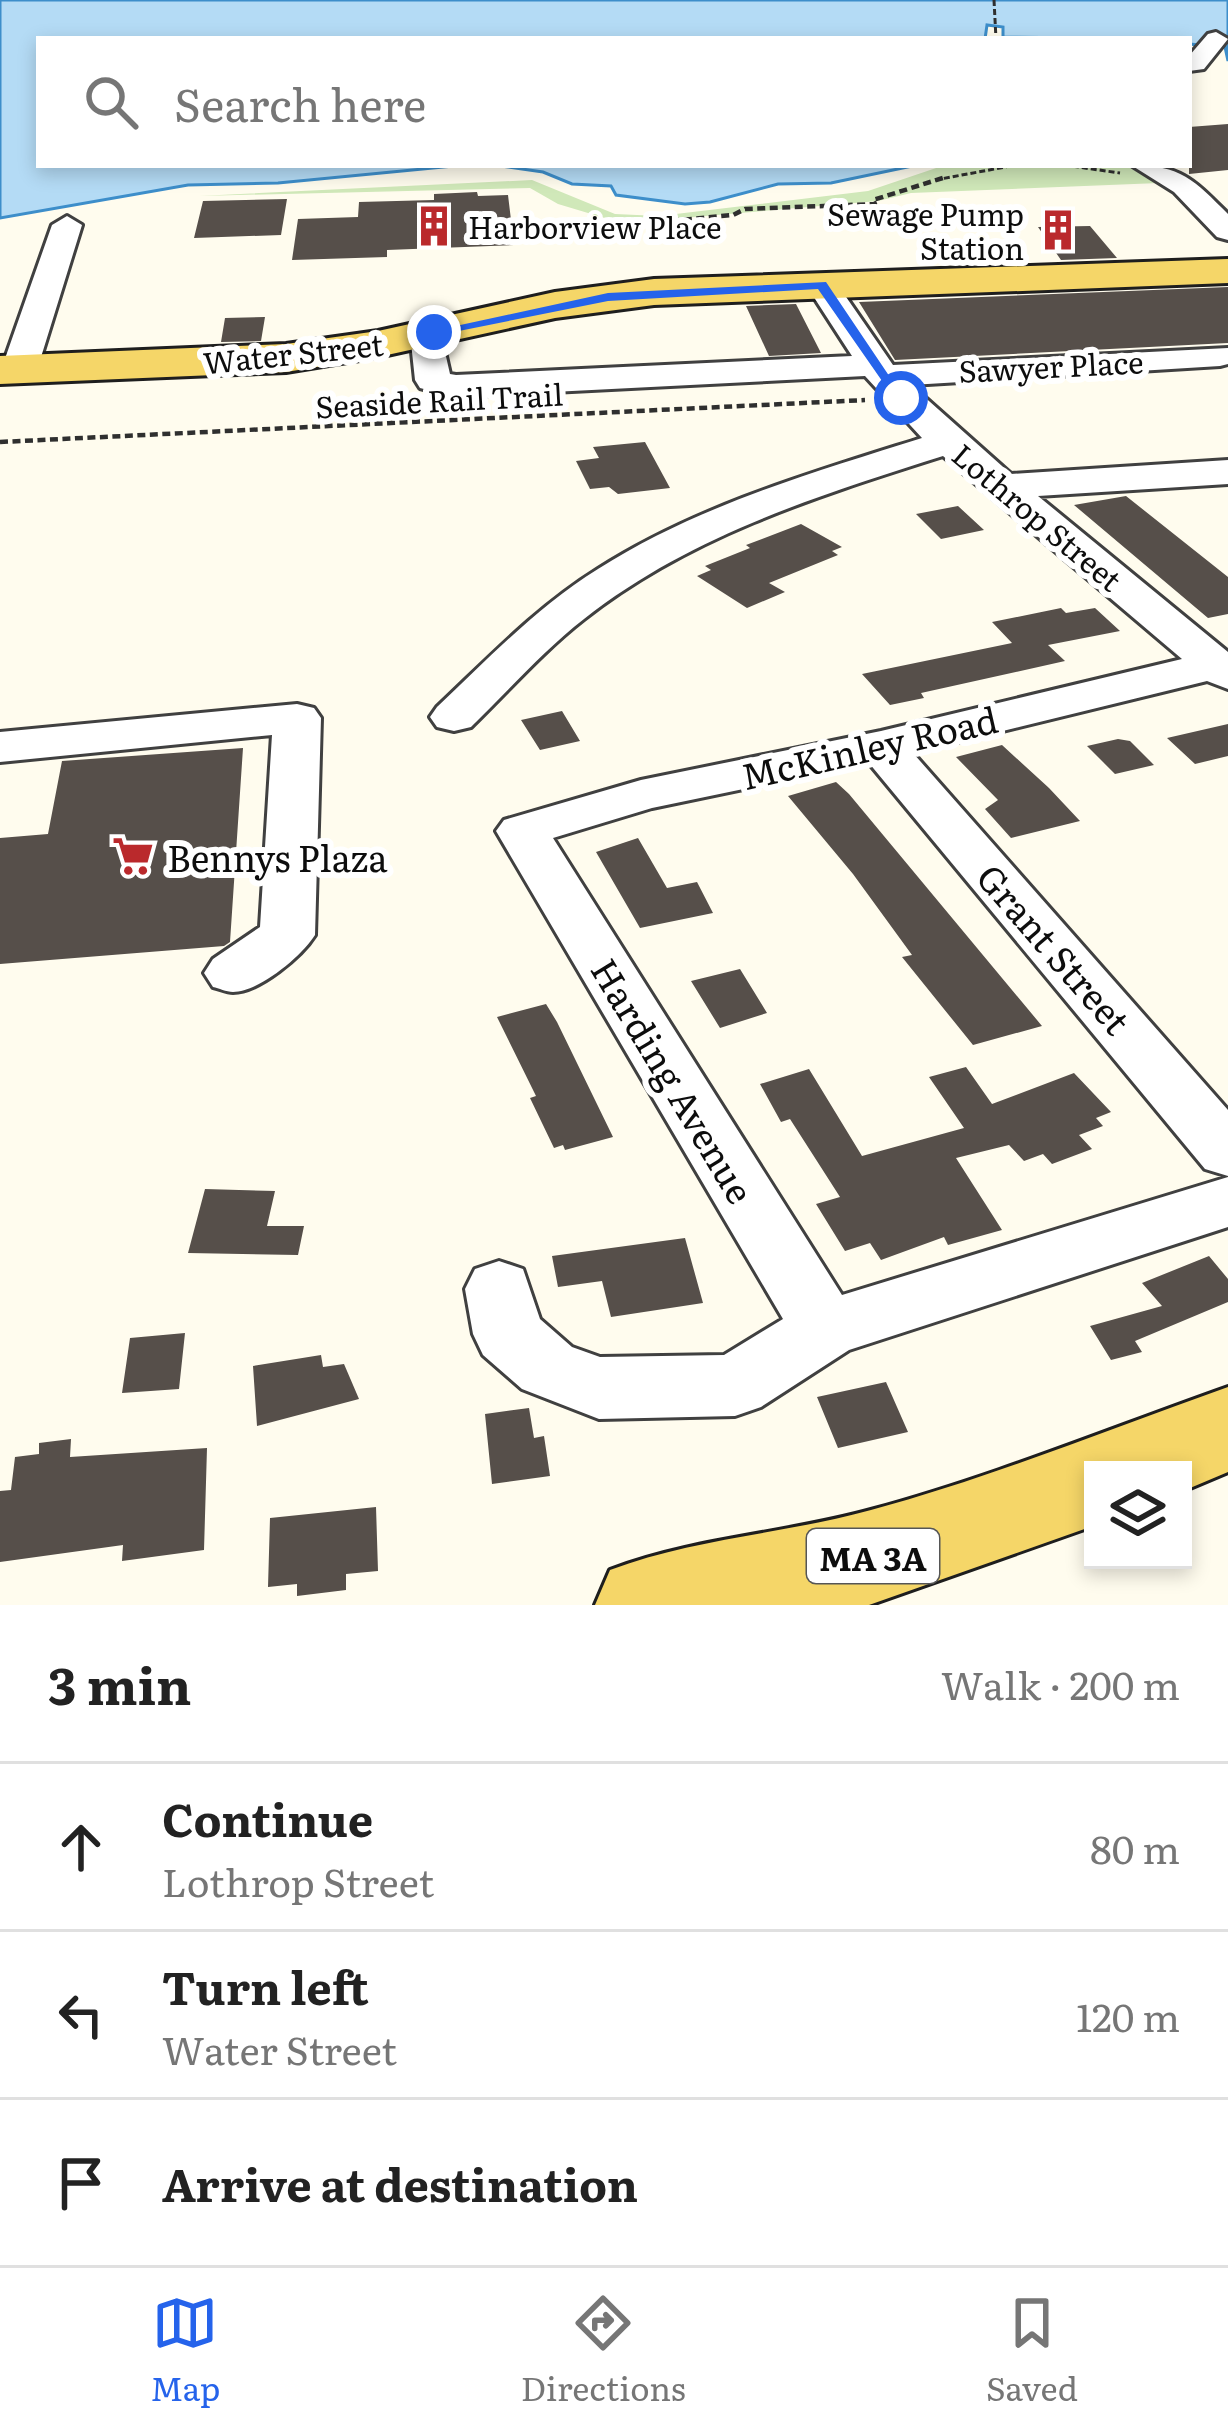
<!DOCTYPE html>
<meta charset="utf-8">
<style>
:root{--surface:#fff;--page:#f6f6f6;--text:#222;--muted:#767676;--line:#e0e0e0;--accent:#2563eb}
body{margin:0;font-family:Literata,serif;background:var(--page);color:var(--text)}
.controls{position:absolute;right:36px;bottom:36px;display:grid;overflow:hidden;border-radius:0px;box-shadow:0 6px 18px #0003}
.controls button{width:108px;height:108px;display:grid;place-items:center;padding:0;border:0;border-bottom:3px solid var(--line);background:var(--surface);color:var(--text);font:60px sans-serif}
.stop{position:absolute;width:36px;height:36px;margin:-27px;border:9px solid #2563eb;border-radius:50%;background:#fff}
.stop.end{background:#2563eb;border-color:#fff;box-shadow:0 3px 12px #0008}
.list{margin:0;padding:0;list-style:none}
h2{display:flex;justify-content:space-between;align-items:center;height:156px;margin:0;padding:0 48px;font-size:51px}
h2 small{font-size:39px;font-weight:400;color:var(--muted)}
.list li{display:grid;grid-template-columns:78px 1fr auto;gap:36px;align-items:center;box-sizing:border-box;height:168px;padding:0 48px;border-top:3px solid var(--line)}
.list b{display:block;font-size:45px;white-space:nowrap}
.list p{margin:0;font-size:39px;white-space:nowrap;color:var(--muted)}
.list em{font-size:39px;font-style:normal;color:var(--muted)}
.icon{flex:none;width:66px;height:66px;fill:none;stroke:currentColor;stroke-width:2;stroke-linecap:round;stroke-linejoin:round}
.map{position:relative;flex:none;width:1228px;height:1605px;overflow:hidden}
.search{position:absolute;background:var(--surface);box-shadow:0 6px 18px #0003;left:36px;right:36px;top:36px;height:132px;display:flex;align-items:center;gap:30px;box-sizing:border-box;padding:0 42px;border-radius:0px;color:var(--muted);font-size:45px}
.sheet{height:660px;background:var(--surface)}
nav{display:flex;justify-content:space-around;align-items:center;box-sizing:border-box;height:168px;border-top:3px solid var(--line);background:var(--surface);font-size:33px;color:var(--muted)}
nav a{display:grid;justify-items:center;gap:6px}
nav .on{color:var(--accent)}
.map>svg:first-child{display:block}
.green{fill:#d0e8b9}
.water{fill:#b4dbf5;stroke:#3d8eca;stroke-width:3}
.building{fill:#564f4a}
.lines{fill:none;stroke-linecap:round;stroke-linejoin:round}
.minor-casing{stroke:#404040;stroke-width:6}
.major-casing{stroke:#1e1e1e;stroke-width:6}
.path-far1{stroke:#2f2f2f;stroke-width:3;stroke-dasharray:6 3;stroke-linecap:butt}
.path{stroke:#2f2f2f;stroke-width:4.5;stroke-dasharray:8 4.5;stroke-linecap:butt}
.minor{fill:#fff;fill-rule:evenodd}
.major{fill:#f5d668;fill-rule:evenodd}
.route{fill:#2563eb}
.labels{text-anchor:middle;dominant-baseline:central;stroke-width:12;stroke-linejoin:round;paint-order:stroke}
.far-poi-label{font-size:30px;fill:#0d0d0d;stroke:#fff;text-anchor:end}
.far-street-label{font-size:30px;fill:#0d0d0d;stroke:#fff}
.shield{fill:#fff;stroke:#565656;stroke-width:3}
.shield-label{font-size:33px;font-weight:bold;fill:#0d0d0d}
.street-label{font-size:36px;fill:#0d0d0d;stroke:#fff}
.poi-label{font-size:36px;fill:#0d0d0d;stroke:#fff;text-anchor:start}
</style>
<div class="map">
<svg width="1228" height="1605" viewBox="0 0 1228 1605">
<rect width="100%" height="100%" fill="#fffcee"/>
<path class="green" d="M945 165H1124L1159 183 911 193 878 201 659 220 608 219 558 204 530 188 199 196 532 180 615 214 659 216 868 191Z"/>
<path class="water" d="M0 0H1228V61L1225 47 1189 44V39L1003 37V27L987 25 985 39H39V165H917L831 183 778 184 710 202 685 204 616 195 611 186 572 184 543 172 501 166 464 165 278 183 188 185 0 218Z"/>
<path class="building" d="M1228 124V170L1189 174V127Z
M477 192 478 196 508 195 514 245 387 250V257L292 260 298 219 358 217 359 202 434 200V194Z
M287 199 281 235 194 238 203 201Z
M1090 226 1117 258 1061 260 1038 227Z
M1228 287V343L895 360 859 302Z
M796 304 821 353 769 356 746 306Z
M265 317 261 341 221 342 225 318Z
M645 442 670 488 618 494 609 487 590 489 576 461 599 458 593 447Z
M1126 496 1228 577V614L1208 618 1074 505Z
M958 506 984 530 941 539 916 514Z
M801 524 842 547 832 551 838 555 769 583 785 592 747 608 697 576 711 570 705 566 750 548 746 545Z
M1061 608 1066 613 1095 608 1120 631 1048 645 1065 661 921 693 924 698 890 705 862 674 1012 643 992 622Z
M562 711 580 741 540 750 521 720Z
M1228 724V756L1195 764 1167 738Z
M1118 739 1130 741 1154 765 1115 774 1087 746Z
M1002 745 1049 788 1080 821 1011 838 985 809 998 800 956 757Z
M243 748 230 942 224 946 0 964V838L48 834 62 761Z
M836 782 849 794 1042 1026 973 1045 902 957 912 955 853 874 788 796Z
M638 838 667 888 697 882 713 913 640 928 596 852Z
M740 969 767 1013 720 1028 691 981Z
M546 1004 557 1022 613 1137 565 1150 563 1145 554 1148 530 1098 536 1096 497 1017Z
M966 1067 992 1104 1074 1073 1111 1112 1096 1118 1103 1126 1079 1135 1092 1149 1052 1164 1043 1154 1024 1161 1009 1145 956 1158 1002 1230 948 1245 944 1237 881 1260 870 1243 845 1251 816 1204 840 1197 790 1119 781 1122 760 1084 809 1069 862 1156 964 1128 929 1077Z
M205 1189 275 1191 267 1226H304L298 1255 188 1253Z
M685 1238 703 1303 611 1317 602 1281 558 1287 552 1256Z
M1209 1256 1228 1279V1302L1135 1341 1142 1352 1111 1360 1090 1326 1162 1306 1142 1283Z
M185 1333 179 1389 122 1393 130 1338Z
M321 1355 323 1367 344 1364 359 1399 257 1426 253 1366Z
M886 1382 908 1432 838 1448 817 1397Z
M529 1408 534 1438 544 1436 550 1476 492 1484 485 1414Z
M71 1439 70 1457 207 1448 204 1550 122 1561 123 1545 0 1562V1491L11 1490 15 1457 39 1454V1443Z
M376 1507 378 1571 346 1574V1590L297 1596V1584L268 1587 270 1518Z"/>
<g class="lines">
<g class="minor-casing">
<path id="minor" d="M1216 32 1228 39 1204 69 1189 71V56L1208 34Z
M1131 165C1181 165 1194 180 1228 214V240L1217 237 1174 192Z
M67 216 82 225 37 370 31 377H7L1 370 52 225Z
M822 275 833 278 893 365 1228 348V364L1220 366 911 385 1011 474 1228 460V484L1038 496 1228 652V689L1207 681 913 753 1228 1110V1176L1205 1169 869 763 652 808 553 838 842 1295 1228 1177V1227L849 1350 761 1407 735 1416 599 1419 522 1389 483 1355 473 1334 465 1289 475 1269 499 1261 523 1269 540 1319 572 1347 600 1357 724 1355 783 1319 496 831 504 820 641 780 881 731 1182 659 943 456C817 496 689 536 584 619 543 651 508 691 471 727L454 731 437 727 430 717 437 707C489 658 537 607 598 569 697 506 811 473 922 438L865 376 455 397 420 388 415 380 410 333 415 326H439L450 374 456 375 852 356 806 285Z
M297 704 314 708 321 718 315 935C302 956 259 992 233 992 226 992 219 988 213 987L204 973 213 959 260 927 272 735 0 762V732Z"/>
</g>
<g class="major-casing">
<path id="major" d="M1228 259V283L654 305 555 318 378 357 286 372 0 384V356L286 344 378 331 555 292 654 279Z
M1228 1387V1472L1183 1491V1470H1093V1526L869 1605H595L610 1570C694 1538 785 1534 871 1510 993 1477 1109 1429 1228 1387Z"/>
</g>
<path class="path-far1" d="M994 0 996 39
M1064 165 1120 173
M935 180 1016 165"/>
<path class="path" d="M659 222 733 215 745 209 875 204 873 200 946 177
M0 442 865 400"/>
<use href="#minor" class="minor"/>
<use href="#major" class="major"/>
</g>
<path class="route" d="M826 282 906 401H896L818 289 608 301 434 336 428 332 608 293Z"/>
<defs>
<g id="building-bare" transform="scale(3.24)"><path d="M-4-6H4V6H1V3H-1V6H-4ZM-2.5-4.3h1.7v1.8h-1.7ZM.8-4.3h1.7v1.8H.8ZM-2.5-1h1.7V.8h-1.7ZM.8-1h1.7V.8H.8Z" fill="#ba292c" stroke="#fff" stroke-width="2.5" paint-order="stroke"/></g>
<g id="supermarket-bare" transform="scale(3.24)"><path d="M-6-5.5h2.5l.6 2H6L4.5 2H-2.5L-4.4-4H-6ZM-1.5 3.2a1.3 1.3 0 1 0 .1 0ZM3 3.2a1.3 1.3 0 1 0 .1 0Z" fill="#ba292c" stroke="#fff" stroke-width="2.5" paint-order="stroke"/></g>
</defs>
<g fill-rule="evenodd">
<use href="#building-bare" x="434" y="226"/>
<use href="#building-bare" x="1058" y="230"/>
<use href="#supermarket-bare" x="133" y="856"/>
</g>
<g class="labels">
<g class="far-poi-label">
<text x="1024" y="213">Sewage Pump<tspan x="1024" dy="34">Station</tspan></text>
<text x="468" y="226" text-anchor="start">Harborview Place</text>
</g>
<g class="far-street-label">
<text transform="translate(293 352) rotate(-6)">Water Street</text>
<text transform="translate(1051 365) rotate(-3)">Sawyer Place</text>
<text transform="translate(439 399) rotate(-3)">Seaside Rail Trail</text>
<text transform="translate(1038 516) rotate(40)">Lothrop Street</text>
</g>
<rect class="shield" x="807" y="1529" width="132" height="54" rx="9"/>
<g class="shield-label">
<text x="873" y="1556">MA 3A</text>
</g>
<g class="street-label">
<text transform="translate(869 746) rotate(-13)">McKinley Road</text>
<text transform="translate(1055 948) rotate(49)">Grant Street</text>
<text transform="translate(674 1080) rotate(59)">Harding Avenue</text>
</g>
<g class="poi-label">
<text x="167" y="856">Bennys Plaza</text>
</g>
</g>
</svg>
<div class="controls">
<button><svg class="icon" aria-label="layers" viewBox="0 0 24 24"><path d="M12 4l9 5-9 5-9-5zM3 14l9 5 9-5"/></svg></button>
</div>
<div class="stop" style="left:901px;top:398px"></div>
<div class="stop end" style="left:434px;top:332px"></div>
<div class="search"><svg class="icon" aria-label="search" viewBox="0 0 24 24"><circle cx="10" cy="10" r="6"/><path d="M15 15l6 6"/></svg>Search here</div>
</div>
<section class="sheet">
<h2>3 min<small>Walk · 200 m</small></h2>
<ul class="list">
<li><svg class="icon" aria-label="ahead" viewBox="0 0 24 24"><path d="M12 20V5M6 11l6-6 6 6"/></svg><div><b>Continue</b><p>Lothrop Street</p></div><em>80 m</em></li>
<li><svg class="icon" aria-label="left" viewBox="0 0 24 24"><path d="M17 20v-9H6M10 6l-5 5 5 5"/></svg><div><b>Turn left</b><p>Water Street</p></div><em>120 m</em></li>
<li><svg class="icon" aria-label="arrive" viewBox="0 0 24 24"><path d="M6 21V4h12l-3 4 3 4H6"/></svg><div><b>Arrive at destination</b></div></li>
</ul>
</section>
<nav>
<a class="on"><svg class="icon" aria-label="map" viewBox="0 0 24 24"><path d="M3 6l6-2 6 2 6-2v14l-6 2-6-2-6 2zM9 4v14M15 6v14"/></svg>Map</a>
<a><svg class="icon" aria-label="directions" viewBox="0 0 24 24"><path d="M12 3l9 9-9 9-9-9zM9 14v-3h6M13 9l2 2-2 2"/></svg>Directions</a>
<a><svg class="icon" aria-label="saved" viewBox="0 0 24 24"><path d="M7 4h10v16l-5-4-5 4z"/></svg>Saved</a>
</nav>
